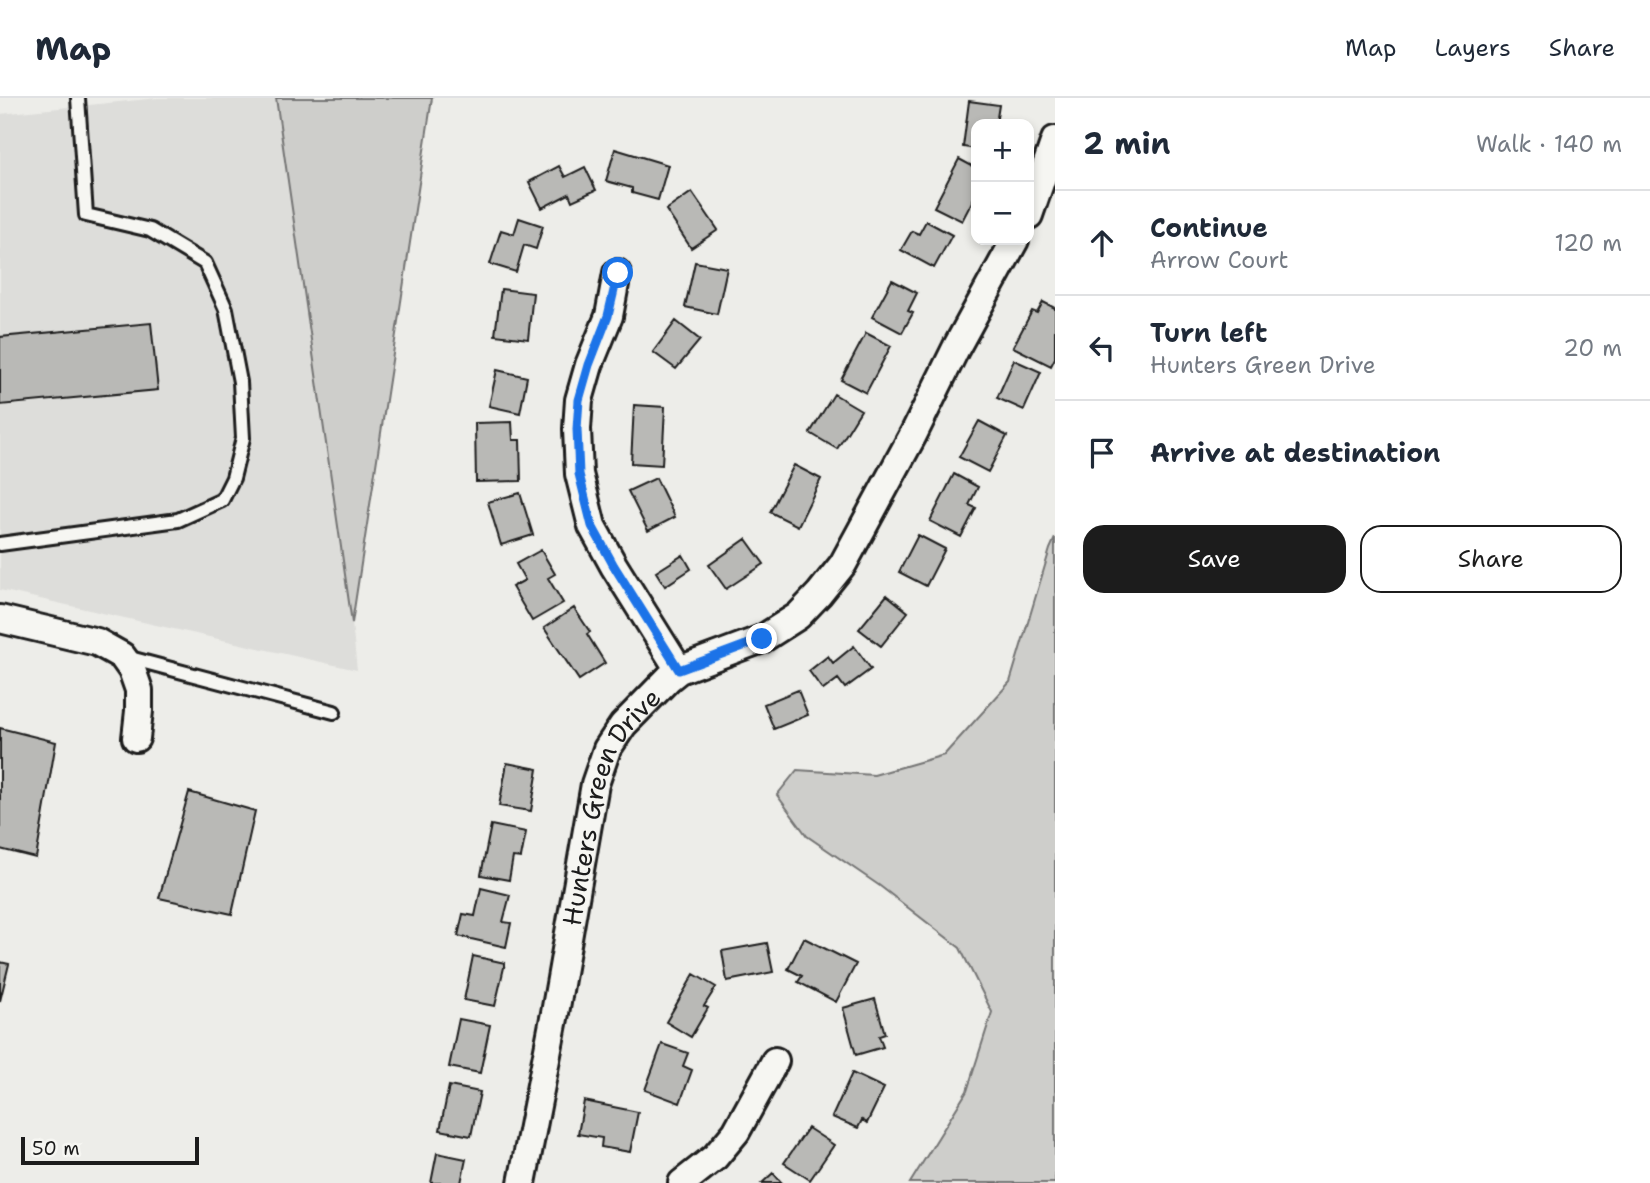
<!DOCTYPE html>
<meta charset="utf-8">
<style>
:root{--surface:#fff;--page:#f2f2f3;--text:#1f2937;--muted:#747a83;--line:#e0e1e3;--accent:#1c1c1c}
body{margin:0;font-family:"Shantell Sans",sans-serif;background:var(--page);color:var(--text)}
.controls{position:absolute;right:21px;top:21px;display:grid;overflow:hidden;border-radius:14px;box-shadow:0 4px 10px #0003}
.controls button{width:63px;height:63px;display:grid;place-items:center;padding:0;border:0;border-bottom:2px solid var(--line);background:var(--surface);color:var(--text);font:35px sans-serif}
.scale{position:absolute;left:21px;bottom:18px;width:178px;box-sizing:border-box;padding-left:7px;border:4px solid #1c1c1c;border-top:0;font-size:19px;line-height:24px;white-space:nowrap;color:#1c1c1c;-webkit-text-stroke:5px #f6f6f2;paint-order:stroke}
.stop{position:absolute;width:21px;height:21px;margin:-16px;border:5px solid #1a73e8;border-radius:50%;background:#fff}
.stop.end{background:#1a73e8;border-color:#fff;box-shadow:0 2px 7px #0008}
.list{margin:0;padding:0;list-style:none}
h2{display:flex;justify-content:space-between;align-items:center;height:91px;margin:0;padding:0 28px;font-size:30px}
h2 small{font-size:23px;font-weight:400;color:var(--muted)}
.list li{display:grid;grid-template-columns:46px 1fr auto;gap:21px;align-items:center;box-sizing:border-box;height:105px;padding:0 28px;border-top:2px solid var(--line)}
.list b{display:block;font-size:26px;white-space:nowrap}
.list p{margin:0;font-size:23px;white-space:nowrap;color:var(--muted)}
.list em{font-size:23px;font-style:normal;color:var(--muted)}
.actions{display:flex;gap:14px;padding:21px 28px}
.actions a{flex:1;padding:16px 0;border:2px solid var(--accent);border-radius:21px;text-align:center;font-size:24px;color:var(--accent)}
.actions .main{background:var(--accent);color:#fff}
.icon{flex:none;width:38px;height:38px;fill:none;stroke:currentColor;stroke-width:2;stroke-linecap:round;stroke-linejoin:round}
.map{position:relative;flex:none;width:1055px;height:1085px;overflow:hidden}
header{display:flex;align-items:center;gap:42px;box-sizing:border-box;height:98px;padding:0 35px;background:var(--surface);border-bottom:2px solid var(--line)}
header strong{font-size:33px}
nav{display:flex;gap:38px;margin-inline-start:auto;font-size:24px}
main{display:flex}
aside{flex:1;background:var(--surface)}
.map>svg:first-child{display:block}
.built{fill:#ddddda}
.green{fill:#cececb;stroke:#757574;stroke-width:2}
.building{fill:#b9b9b6;stroke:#1c1c1c;stroke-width:2}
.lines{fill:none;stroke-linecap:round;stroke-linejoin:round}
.lane-casing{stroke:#1c1c1c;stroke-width:18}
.street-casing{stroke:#1c1c1c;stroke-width:32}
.lane{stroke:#f6f6f2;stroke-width:12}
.street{stroke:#f6f6f2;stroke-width:26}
.route{stroke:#1a73e8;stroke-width:9}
.labels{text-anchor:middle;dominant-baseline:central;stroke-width:7;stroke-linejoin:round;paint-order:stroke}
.street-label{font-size:26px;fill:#1c1c1c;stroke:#f6f6f2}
</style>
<header>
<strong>Map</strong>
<nav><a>Map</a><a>Layers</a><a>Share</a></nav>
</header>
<main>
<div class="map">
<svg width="1055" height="1085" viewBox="0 0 1055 1085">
<rect width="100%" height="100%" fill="#edede9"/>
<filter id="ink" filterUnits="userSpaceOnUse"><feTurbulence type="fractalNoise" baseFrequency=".0143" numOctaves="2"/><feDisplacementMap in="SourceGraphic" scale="14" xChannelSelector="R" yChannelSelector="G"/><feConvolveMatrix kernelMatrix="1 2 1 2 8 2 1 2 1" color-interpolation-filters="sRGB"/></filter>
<g filter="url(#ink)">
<path class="built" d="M158 0H276L352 525 357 572 0 492V16Z"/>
<path class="green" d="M276 0H432L352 525Z
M1055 440V1085H910L967 993 992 914 960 850 880 788 807 738 777 697 797 672 874 677 944 657 1010 584 1050 451Z"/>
<path class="building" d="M969 3 999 7 996 26H976V51L963 49Z
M615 51 668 67 658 102 632 95V90L606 83Z
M959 61 976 70V96L962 123 934 109Z
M559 68 565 79 585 69 596 92 572 103 569 96 542 110 529 84Z
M692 94 718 132 691 150 666 112Z
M519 120 543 128 536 151 524 147 516 174 490 166 501 132 514 136Z
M926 123 952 137 934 170 901 152 912 133 919 136Z
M695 164 727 170 717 216 685 209Z
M892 182 917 195 908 213 913 215 902 235 872 219Z
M501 191 533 195 528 241 495 237Z
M1043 204 1055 210V260L1051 268 1013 249 1032 213 1037 215Z
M676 223 700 242 676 271 653 254Z
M151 225 158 292 0 307V239Z
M866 235 891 248 866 295 841 282Z
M1014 262 1041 274 1024 312 997 300Z
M497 272 527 279 520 315 489 308Z
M834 296 861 312 837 351 810 335Z
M634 307 665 309 662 367 631 365Z
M979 323 1007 338 988 374 959 359Z
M512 324 513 342H520L521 383 476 384 475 325Z
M794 367 821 381 798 428 770 414Z
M954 376 978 389 969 407 976 410 961 439 930 423Z
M656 380 675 419 648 433 628 393Z
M520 395 533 437 501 447 488 404Z
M918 437 945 451 926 488 899 474Z
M746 441 764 466 726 491 709 467Z
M541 452 555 476 548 480 563 505 532 523 512 489 525 482 516 466Z
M683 457 691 471 665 488 656 474Z
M887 497 908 514 881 548 859 531Z
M574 510 590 534 587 536 605 565 579 582 544 530Z
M854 548 871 571 845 590 838 581 823 592 809 573 828 558 833 565Z
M798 592 808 617 774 631 764 606Z
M0 630 56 644 36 760 0 751Z
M507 665 538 671 531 713 499 708Z
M189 694 255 713 232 816 159 800Z
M491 727 526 734 521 760 513 759 509 782 481 777Z
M481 790 510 797 503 824 511 825 506 849 458 838 463 816 475 818Z
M804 840 856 866 836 904 798 884 802 878 788 871Z
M767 845 773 874 727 883 722 853Z
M473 858 505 865 495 908 464 902Z
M0 864 9 866 0 903Z
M694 876 716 889 704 908 708 910 691 939 666 924Z
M875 901 885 936 879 938 883 949 856 957 843 910Z
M459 921 490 927 480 975 449 969Z
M662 946 688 955 683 968 692 972 680 1005 645 992Z
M852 975 884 990 867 1025 862 1022 858 1030 832 1019Z
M449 988 480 994 471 1038 440 1032Z
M584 1003 638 1014 630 1054 601 1049 602 1040 578 1036Z
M808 1030 834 1047 810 1082 784 1065Z
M437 1055 466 1061 461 1085H431Z
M773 1075 782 1085H762Z"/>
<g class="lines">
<g class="lane-casing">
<path id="lane" d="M0 446 178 422 222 402 233 380 243 340 240 284 226 211 205 165 150 132 86 117 78 0
M126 559 334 614"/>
</g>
<g class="street-casing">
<g id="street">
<path d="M1029 117 1055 42"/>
<path d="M617 175 609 218 589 267 579 302 577 331 579 376 592 428 614 468 679 572"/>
<path d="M0 521 97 544 122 558 132 572 139 592V613L136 640"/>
<path id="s1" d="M522 1085 555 915 595 686 607 651 623 627 669 580 679 572 762 541 798 518 819 496 843 466 913 337 956 250 1015 142"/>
<path d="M682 1085 715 1059 736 1034 775 963"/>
</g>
</g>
<use href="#lane" class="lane"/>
<use href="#street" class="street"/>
</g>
</g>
<g class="lines" filter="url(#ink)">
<path class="route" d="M618 175 608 218 589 267 579 302 577 331 579 376 592 428 614 468 679 572 762 541"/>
</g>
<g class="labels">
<g class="street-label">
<text stroke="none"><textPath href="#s1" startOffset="390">Hunters Green Drive</textPath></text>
</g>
</g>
</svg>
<div class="controls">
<button>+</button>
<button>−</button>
</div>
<div class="scale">50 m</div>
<div class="stop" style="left:618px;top:175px"></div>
<div class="stop end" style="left:762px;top:541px"></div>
</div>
<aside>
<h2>2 min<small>Walk · 140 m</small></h2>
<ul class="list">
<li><svg class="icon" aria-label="ahead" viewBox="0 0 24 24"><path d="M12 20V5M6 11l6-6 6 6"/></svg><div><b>Continue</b><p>Arrow Court</p></div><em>120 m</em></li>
<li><svg class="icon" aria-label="left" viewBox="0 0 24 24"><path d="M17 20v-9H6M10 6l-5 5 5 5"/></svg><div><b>Turn left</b><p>Hunters Green Drive</p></div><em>20 m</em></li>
<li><svg class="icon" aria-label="arrive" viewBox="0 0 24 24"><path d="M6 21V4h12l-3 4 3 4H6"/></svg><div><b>Arrive at destination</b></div></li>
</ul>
<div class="actions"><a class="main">Save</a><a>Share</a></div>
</aside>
</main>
